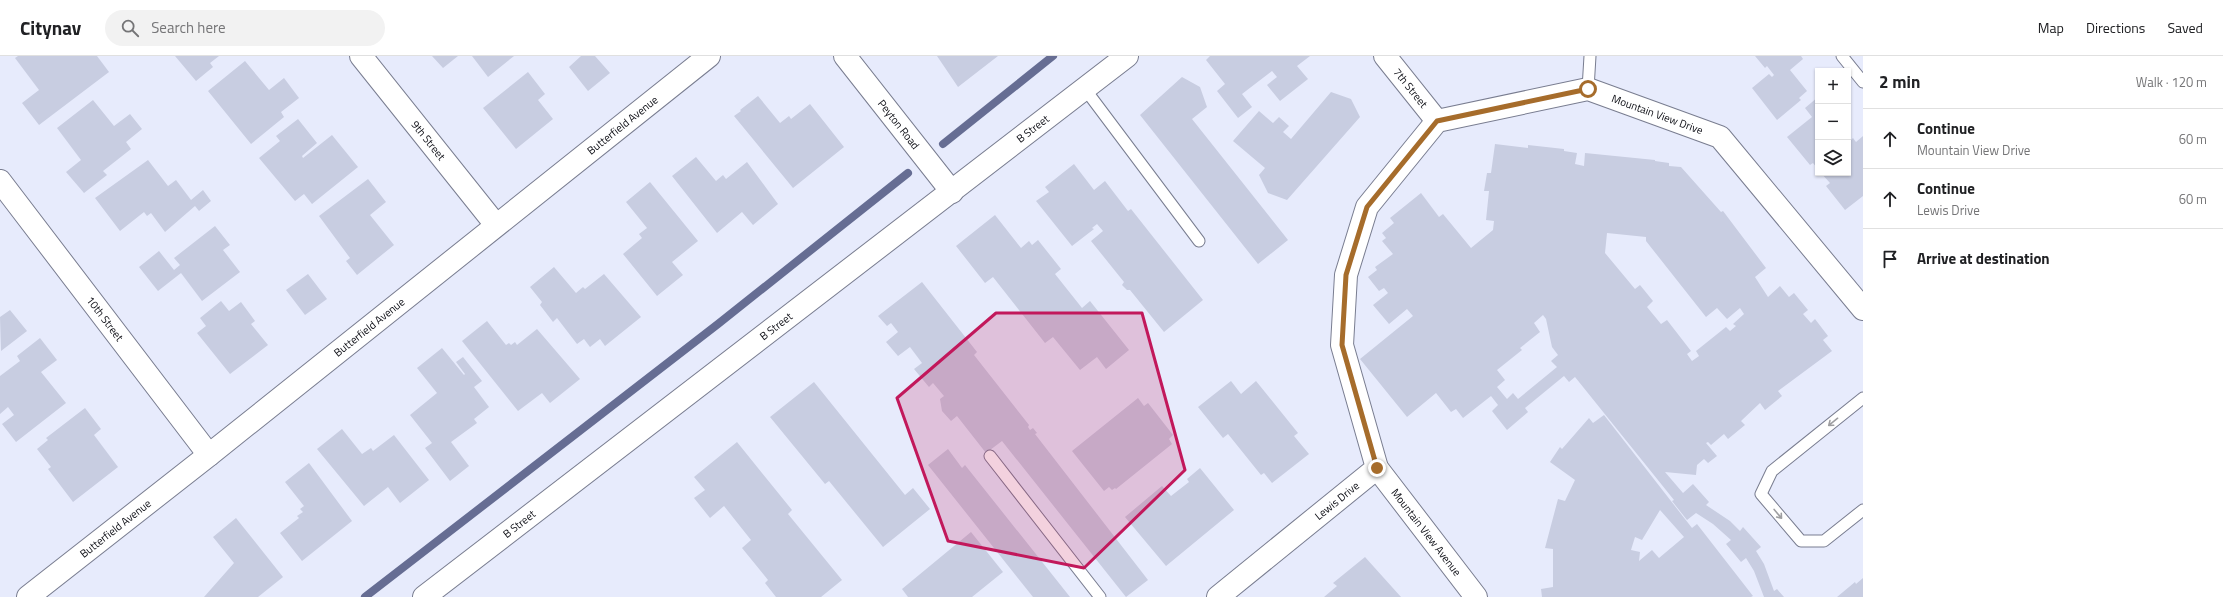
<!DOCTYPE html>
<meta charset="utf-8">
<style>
:root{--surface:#fff;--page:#f2f2f2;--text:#202124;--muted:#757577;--line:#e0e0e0}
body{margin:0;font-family:"Titillium Web",sans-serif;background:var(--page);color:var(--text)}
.controls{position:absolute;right:12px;top:12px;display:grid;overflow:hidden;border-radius:0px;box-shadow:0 1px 3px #0004}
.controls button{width:36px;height:36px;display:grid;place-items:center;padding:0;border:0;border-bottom:1px solid var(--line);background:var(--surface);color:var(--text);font:20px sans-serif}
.stop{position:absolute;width:12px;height:12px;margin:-9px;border:3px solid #a66c2b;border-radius:50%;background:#fff}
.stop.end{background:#a66c2b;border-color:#fff;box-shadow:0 1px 4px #0008}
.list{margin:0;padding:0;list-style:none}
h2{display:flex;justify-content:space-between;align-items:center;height:52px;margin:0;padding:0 16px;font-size:17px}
h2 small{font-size:13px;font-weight:400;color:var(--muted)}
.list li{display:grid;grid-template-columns:26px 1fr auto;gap:12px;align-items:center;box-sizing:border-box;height:60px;padding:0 16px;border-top:1px solid var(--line)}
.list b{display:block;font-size:15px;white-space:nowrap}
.list p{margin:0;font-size:13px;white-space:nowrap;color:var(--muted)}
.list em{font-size:13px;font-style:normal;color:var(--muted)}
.icon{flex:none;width:22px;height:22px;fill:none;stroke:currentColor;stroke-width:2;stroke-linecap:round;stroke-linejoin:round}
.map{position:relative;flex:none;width:1863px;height:541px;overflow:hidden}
header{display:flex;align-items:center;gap:24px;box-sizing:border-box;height:56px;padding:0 20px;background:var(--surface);border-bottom:1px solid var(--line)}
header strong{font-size:19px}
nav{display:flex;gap:22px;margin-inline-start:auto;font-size:14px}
.search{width:280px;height:36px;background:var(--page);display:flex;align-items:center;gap:10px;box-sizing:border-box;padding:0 14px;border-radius:22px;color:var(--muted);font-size:15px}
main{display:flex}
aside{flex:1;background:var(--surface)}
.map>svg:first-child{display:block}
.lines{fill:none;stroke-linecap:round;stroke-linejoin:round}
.stream{stroke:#666d93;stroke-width:8}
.building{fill:#c8cde1;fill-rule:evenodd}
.service-casing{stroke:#797d90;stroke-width:13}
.minor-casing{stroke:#797d90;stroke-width:24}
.service{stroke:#fff;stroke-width:11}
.minor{stroke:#fff;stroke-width:22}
.oneway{stroke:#9e9ea1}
.route{stroke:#a66c2b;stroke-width:5}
.marked{fill:#c2185b;fill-opacity:0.2;stroke:#c2185b;stroke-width:3;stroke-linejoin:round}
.labels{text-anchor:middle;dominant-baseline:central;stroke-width:3;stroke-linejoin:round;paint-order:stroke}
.street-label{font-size:11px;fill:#0c0d14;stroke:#fff}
</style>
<header>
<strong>Citynav</strong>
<div class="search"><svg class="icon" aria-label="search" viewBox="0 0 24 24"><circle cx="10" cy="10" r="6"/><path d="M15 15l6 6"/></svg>Search here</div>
<nav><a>Map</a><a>Directions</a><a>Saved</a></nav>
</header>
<main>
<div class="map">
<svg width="1863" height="541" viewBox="0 0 1863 541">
<rect width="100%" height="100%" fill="#e7ebfc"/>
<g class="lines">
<path class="stream" d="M943 88 1053 0
M365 541 718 268 908 117"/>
</g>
<path class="building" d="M18 0H97L109 16 39 69 22 47 39 34 15 2Z
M175 0H219L210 7 213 11 196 25Z
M432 0H458L443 12Z
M472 0H514L488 21Z
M581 0H595L610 17 588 35 569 11Z
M937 0H998L958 31Z
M1210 0H1310L1297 10 1308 23 1280 45 1267 29 1277 21 1272 15 1242 38 1252 51 1238 62 1217 35 1225 28 1206 4Z
M1755 0H1801L1803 3 1790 14 1807 35 1799 42 1801 44 1777 64 1752 32 1769 18 1772 21 1774 19 1767 10 1765 12Z
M245 5 269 34 284 22 299 42 281 56 284 61 251 88 208 35Z
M528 16 545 38 538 44 553 63 516 93 483 52Z
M1182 21 1200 31 1207 51 1192 63 1288 184 1258 208 1140 59Z
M1331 36 1351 43 1360 61 1287 144 1268 137 1259 119 1265 112 1233 85 1259 55 1273 67 1279 61 1289 70 1283 76 1291 83Z
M758 40 780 67 789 60 791 63 810 48 844 91 793 132 734 60 741 55 740 54Z
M1818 41V113L1813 107 1810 109 1787 81 1812 61 1805 52Z
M93 44 114 70 130 58 142 73 126 86 131 93 103 115 107 119 84 137 66 116 81 104 57 72Z
M298 63 317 87 302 100 303 102 332 79 358 111 312 148 304 138 295 145 259 102 280 85 276 80Z
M1863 80V140L1845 154 1826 130 1830 127 1821 117H1848V81L1851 84 1853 82 1856 86Z
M1495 88 1528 92V89L1564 93V95L1577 97 1575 108 1584 110 1585 97 1655 104V105L1669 107V110L1681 111 1721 156 1723 155 1766 212 1755 221 1768 241 1780 230 1789 241 1794 237 1808 254 1803 258 1811 267 1815 263 1828 280 1823 284 1832 295 1778 335 1782 340 1765 354 1760 347 1741 365 1745 369 1728 383 1724 378 1711 389 1708 386 1706 387 1717 400 1708 407 1704 403 1697 409 1696 419 1665 416 1683 437 1693 428 1709 446 1706 449 1730 465 1740 475 1743 471 1761 491 1756 495 1764 508 1774 535 1777 533 1784 541H1764L1754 515 1746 502 1741 506 1726 488 1731 484 1713 468 1696 457 1687 464 1672 445 1674 444 1575 321 1569 326 1564 320 1525 352 1528 356 1507 374 1492 355 1498 349 1491 340 1463 362 1456 353 1451 356 1436 337 1407 361 1360 303 1413 260 1407 253 1389 268 1373 249 1388 237 1384 232 1379 235 1368 221 1377 214 1375 211 1393 198 1382 185 1386 182 1382 177 1394 167 1390 162 1421 137 1439 161 1443 158 1471 192 1493 174 1494 165 1486 164 1489 135H1484L1487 117H1491ZM1607 177 1646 181V185L1706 261 1717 252 1727 263 1740 252 1744 258 1733 268 1736 270 1730 275 1726 271 1696 295 1699 300 1692 305 1687 298 1691 295 1667 264 1661 268 1647 251 1653 245 1640 229 1635 233 1605 197ZM1543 259 1546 263 1552 291 1558 299 1551 305 1557 311 1518 343 1513 337 1507 343 1497 331 1505 324 1497 314 1522 294 1520 292 1540 276 1534 267Z
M696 101 716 125 723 119 726 123 747 106 778 148 753 169 742 156 717 177 672 120Z
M148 104 168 130 176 124 191 144 203 134 211 145 199 155 195 150 165 176 151 157 147 160 144 156 120 175 95 142Z
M1074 108 1094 134 1105 125 1128 155 1131 153 1203 244 1164 276 1130 234H1127L1122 229 1124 226 1091 185 1103 175 1097 168 1092 172 1094 173 1072 190 1036 145 1049 136 1045 131Z
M368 123 386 146 370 159 394 189 357 219 346 205 350 202 319 160Z
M650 126 698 185 672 206 683 219 657 240 623 198 642 182 639 178 647 172 626 146Z
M995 159 1021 192 1029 185 1032 189 1038 184 1061 213 1055 218 1082 252 1090 245 1129 294 1106 313 1097 301 1080 314 1053 281 1045 287 993 221 985 227 956 190Z
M215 170 230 189 223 194 240 216 202 245 181 217 158 235 139 211 159 195 174 214 180 209 174 202Z
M554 211 576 237 583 231 585 233 604 218 641 261 605 290 600 283 590 291 584 283 577 288 557 262 553 266 540 249 542 246 530 231Z
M308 218 327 243 305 259 286 234Z
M922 226 977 296 974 299 1029 369 1028 371 1030 374 1033 372 1037 377 1035 378 1148 524 1126 541 1002 385 986 397 957 360 951 365 942 355 940 343 944 340 933 327 929 331 914 313 922 307 910 291 898 300 886 286 898 276 891 267 887 270 878 260Z
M221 245 229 255 241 246 255 265 251 268 268 289 230 318 197 277 206 270 200 262Z
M10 254 27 275 1 295 0 261Z
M487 265 506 289 509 287 511 289 515 286 517 289 537 273 580 323 550 347 542 337 518 355 462 285Z
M40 282 57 304 41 316 66 347 16 386 2 368 14 359 8 351 0 358V320L20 305 17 300Z
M442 292 464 319 465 318 456 306 463 301 482 325 474 331 489 351 474 363 477 367 451 386 469 410 450 425 425 392 432 387 410 359 437 337 417 312Z
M1231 325 1241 338 1256 325 1298 377 1294 380 1309 398 1272 427 1264 417 1261 419 1228 378 1223 382 1198 351Z
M814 326 905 439 913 432 930 453 883 491 829 425 825 428 770 361Z
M1138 342 1144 350 1148 347 1173 379 1169 383 1172 388 1116 433 1115 432 1112 434 1109 431 1104 435 1072 395Z
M85 352 101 373 94 379 118 411 73 446 48 413 51 411 37 393 48 384 46 382Z
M1604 359 1692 472 1697 468 1753 540 1751 541H1542L1541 533 1553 531V493L1545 492 1558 443 1565 445 1575 424 1550 406 1560 391 1562 393 1589 362 1593 367ZM1660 454 1684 481 1659 502 1652 494 1639 505 1640 496 1631 494 1635 481 1642 484Z
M342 373 362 398 371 392 373 395 394 379 429 424 400 447 388 431 364 450 317 393Z
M737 386 792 454 788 458 842 524 821 541H776L765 527 768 524 742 492 751 484 724 450 710 462 694 442 705 434 694 421Z
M948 393 962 412 965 409 1070 541H1033L928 409Z
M309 407 352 465 302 505 280 477 299 462 297 460 303 456 300 453 304 450 285 426Z
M1200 412 1234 454 1166 510 1125 461 1162 430 1171 440 1189 426 1187 423Z
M236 462 283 521 258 541H204L234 507 213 481Z
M971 476 1003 516 972 541H908L902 533Z
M1365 501 1401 541H1324L1337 530 1333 527Z
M1863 522V541H1837L1855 526 1856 528Z"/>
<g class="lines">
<g class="service-casing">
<path id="service" d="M1842 0 1863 26
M1085 33 1199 185
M1588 33 1590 0
M1863 342 1772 415 1761 438 1801 485H1824L1863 454
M990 400 1100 541"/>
</g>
<g class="minor-casing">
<g id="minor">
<path id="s1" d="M361 0 496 169"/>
<path id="s2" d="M845 0 952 136"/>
<path id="s3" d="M1385 0 1437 65"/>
<path id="s4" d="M0 125 209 399"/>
<path id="s5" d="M1377 412 1476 541"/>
<path id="s6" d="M28 541 209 399 709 0"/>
<path id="s7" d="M424 541 1127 0"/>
<path id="s8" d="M1218 541 1377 412 1342 289 1346 219 1367 151 1437 65 1588 33 1720 81 1863 253"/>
</g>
</g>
<use href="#service" class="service"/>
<use href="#minor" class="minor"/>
</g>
<defs><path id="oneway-shaft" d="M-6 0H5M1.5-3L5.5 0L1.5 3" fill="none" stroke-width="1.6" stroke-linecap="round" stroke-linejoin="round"/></defs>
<g class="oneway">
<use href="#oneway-shaft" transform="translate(1833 366) rotate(141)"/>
<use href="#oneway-shaft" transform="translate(1778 458) rotate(50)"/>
</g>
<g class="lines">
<path class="route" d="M1377 412 1342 289 1346 219 1367 151 1437 65 1588 33"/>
</g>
<path class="marked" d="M996 257H1142L1185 414 1084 512 948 485 897 342Z"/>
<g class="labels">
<g class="street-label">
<text stroke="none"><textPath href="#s3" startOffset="41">7th Street</textPath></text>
<text stroke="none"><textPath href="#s8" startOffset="813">Mountain View Drive</textPath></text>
<text stroke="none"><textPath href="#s2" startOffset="87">Peyton Road</textPath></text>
<text stroke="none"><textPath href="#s6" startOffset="759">Butterfield Avenue</textPath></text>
<text stroke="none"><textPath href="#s7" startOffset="768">B Street</textPath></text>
<text stroke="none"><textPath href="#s1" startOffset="108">9th Street</textPath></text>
<text stroke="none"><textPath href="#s4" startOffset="173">10th Street</textPath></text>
<text stroke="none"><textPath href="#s6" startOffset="435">Butterfield Avenue</textPath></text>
<text stroke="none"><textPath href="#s7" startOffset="444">B Street</textPath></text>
<text stroke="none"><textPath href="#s8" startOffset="153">Lewis Drive</textPath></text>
<text stroke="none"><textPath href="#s7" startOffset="120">B Street</textPath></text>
<text stroke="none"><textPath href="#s6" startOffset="111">Butterfield Avenue</textPath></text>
<text stroke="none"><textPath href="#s5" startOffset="81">Mountain View Avenue</textPath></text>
</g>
</g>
</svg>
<div class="controls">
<button>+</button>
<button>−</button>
<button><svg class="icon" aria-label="layers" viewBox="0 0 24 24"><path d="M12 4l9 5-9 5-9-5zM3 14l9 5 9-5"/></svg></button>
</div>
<div class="stop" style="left:1588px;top:33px"></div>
<div class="stop end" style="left:1377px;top:412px"></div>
</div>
<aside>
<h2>2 min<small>Walk · 120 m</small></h2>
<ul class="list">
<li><svg class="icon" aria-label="ahead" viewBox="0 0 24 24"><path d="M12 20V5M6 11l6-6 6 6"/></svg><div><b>Continue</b><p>Mountain View Drive</p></div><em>60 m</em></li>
<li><svg class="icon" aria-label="ahead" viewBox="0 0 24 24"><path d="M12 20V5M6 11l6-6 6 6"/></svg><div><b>Continue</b><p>Lewis Drive</p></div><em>60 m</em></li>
<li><svg class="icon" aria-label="arrive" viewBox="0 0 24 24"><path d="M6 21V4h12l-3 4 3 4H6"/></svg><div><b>Arrive at destination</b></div></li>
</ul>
</aside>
</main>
